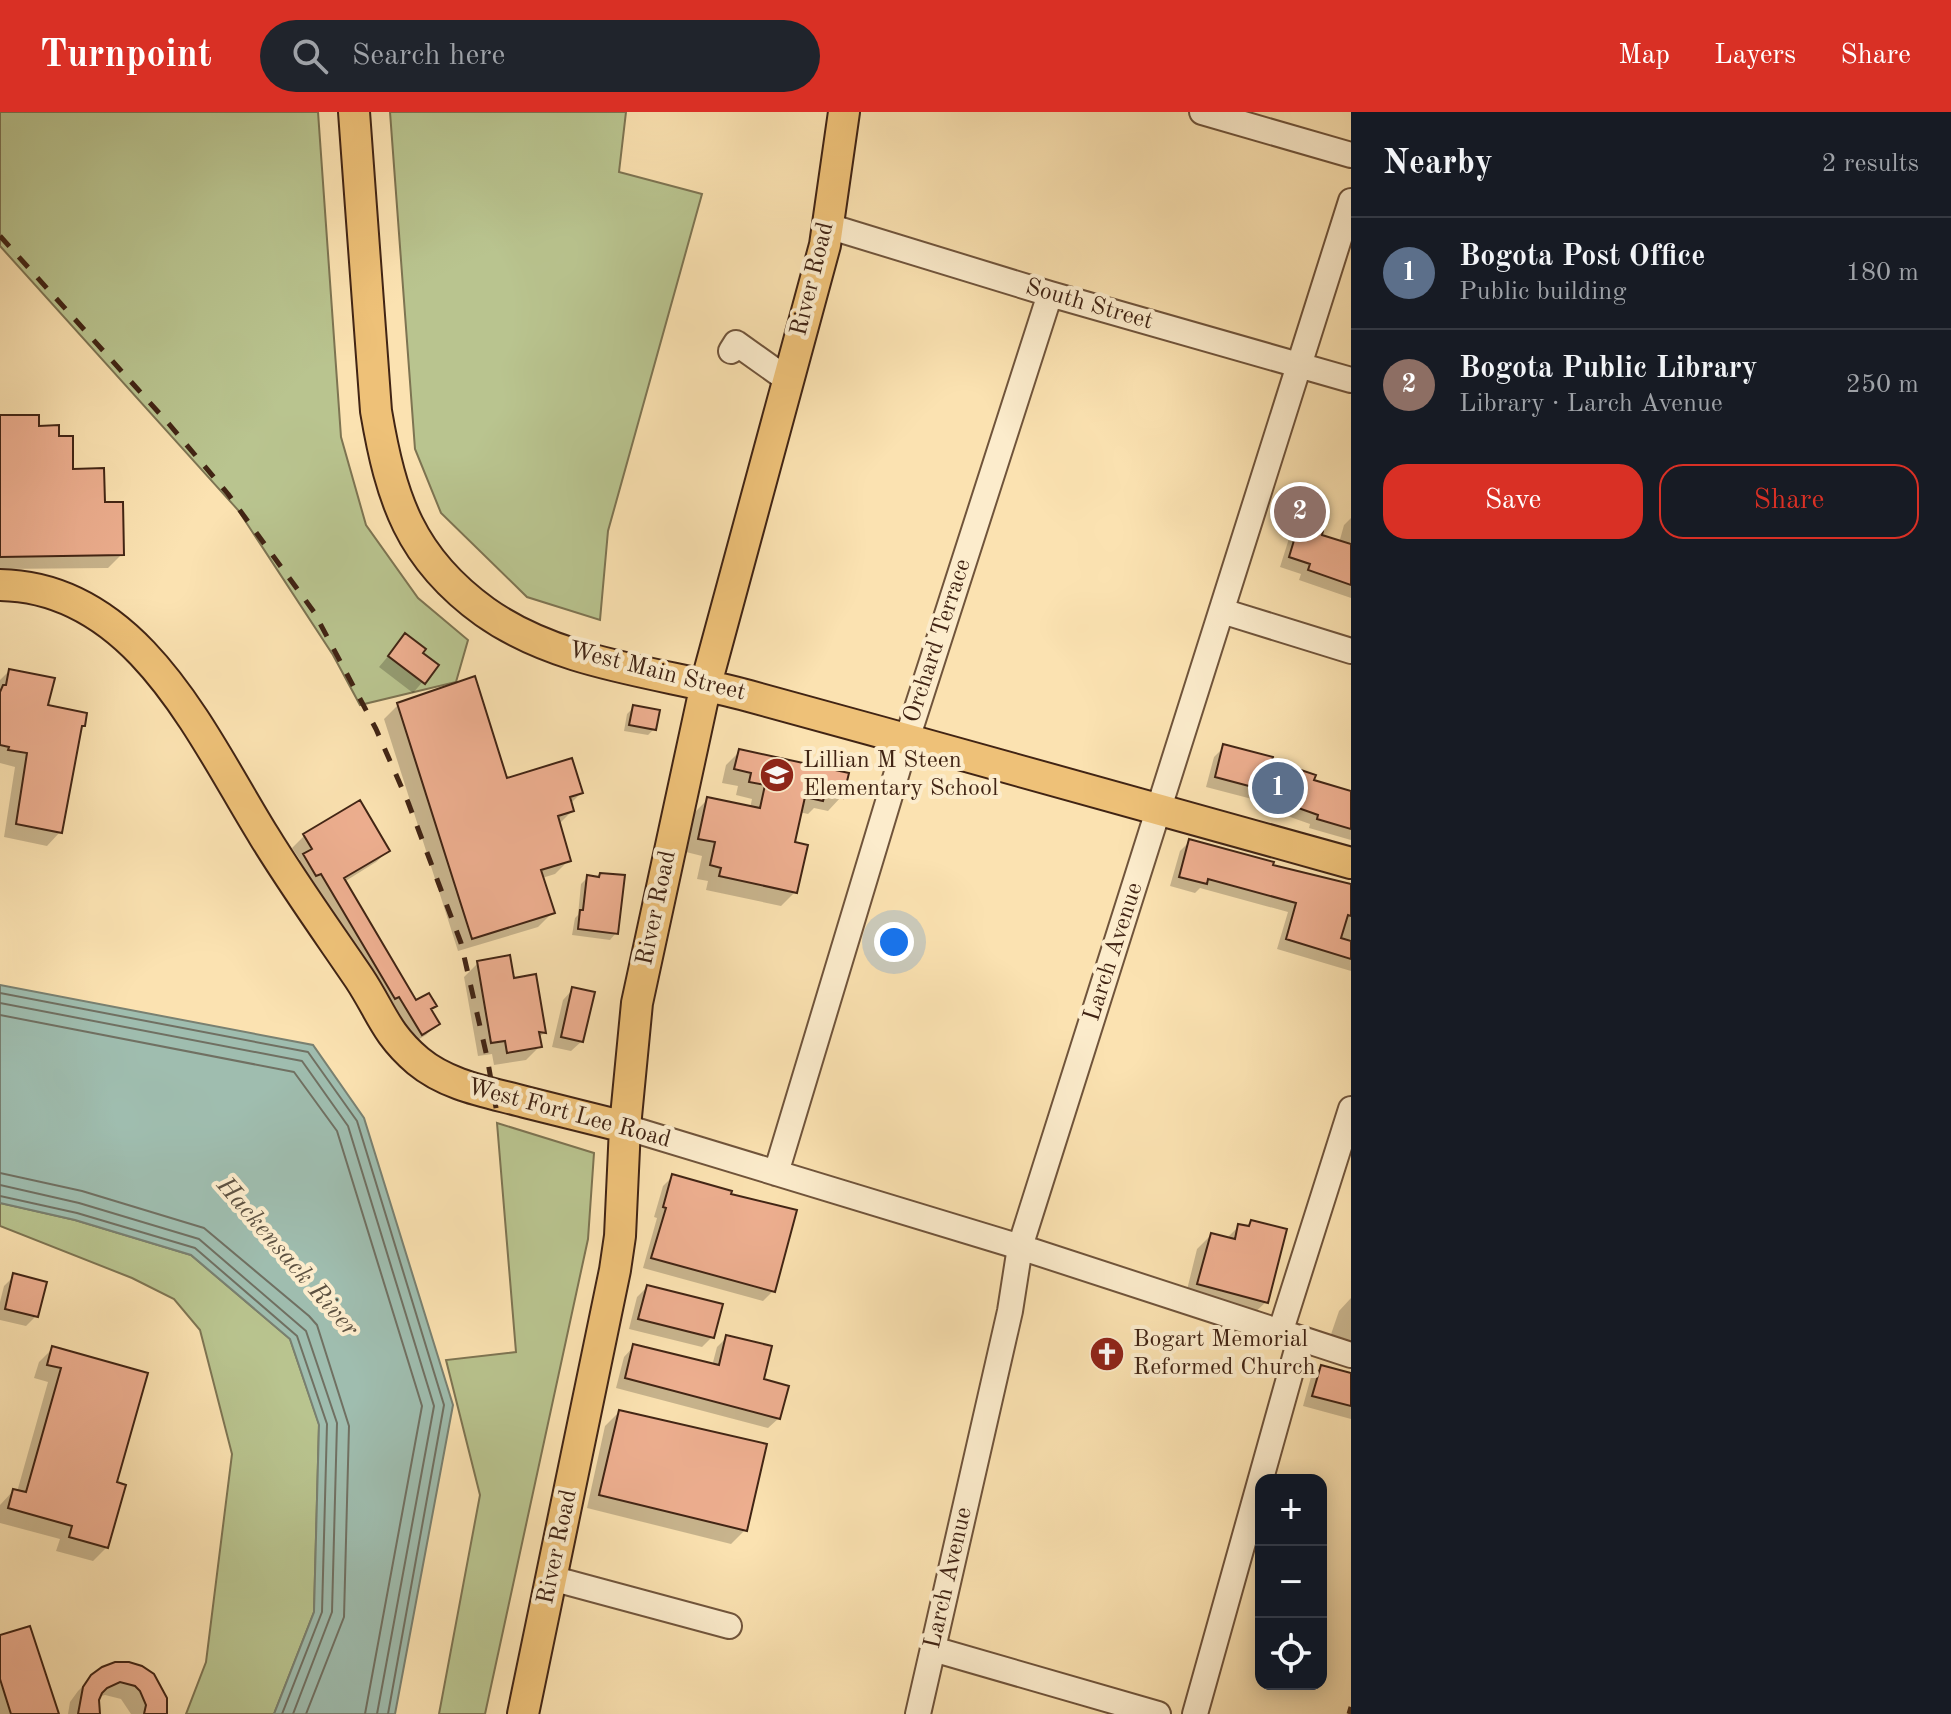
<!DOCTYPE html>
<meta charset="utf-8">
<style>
:root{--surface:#171b24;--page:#20242c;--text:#f1f3f6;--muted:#9ea1a6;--line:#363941;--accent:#d93025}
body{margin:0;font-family:"Old Standard TT",serif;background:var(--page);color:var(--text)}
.controls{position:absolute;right:24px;bottom:24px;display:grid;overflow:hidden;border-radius:16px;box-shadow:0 4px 20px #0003}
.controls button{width:72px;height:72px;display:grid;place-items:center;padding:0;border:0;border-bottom:2px solid var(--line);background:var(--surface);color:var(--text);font:40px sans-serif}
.you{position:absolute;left:894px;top:830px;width:28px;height:28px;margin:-20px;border:6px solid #fff;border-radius:50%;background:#1a73e8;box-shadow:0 0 0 12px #1a73e833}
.badge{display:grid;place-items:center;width:52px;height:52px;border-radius:50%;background:var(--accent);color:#fff;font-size:26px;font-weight:700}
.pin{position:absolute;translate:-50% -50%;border:4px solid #fff;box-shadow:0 2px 8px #0006}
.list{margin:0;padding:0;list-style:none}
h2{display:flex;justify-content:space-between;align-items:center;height:104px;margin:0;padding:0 32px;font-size:34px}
h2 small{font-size:26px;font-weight:400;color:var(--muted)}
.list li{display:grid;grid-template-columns:52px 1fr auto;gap:24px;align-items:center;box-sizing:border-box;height:112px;padding:0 32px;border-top:2px solid var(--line)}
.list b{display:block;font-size:30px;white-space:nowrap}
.list p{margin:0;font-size:26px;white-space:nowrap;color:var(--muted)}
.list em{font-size:26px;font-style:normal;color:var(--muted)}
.actions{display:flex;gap:16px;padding:24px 32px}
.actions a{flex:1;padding:18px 0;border:2px solid var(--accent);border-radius:24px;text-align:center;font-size:28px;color:var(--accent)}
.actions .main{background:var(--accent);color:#fff}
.icon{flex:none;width:44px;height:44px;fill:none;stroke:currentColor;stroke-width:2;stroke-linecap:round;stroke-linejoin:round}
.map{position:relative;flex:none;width:1351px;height:1602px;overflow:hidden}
header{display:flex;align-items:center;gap:48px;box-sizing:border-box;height:112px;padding:0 40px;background:var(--accent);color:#fff}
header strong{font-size:38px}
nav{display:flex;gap:44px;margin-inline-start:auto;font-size:28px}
.search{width:560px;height:72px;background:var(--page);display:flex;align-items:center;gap:20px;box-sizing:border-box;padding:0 28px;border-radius:44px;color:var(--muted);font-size:30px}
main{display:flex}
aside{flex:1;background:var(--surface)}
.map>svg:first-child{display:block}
.green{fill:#b9c48f;stroke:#7d7452;stroke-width:2}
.water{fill:#9fbdaf;stroke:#798071;stroke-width:2}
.shadow{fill:#0003}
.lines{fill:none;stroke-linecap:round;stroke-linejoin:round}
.shore{stroke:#707062;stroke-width:2}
.building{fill:#eeaf90;stroke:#412414;stroke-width:2}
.minor-casing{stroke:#70543b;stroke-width:28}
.major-casing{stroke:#412414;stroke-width:34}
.minor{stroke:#fceccc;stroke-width:24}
.major{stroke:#eec178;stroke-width:30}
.rail{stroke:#412414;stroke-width:5;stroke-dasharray:14 14;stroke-linecap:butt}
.labels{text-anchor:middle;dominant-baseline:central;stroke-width:8;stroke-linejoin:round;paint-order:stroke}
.street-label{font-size:24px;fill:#412414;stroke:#fceccc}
.poi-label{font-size:24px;fill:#412414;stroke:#fceccc;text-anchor:start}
.water-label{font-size:26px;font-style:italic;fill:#5d5242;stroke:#fceccc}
</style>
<header>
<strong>Turnpoint</strong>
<div class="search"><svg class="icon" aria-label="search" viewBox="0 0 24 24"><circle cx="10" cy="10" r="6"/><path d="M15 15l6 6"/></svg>Search here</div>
<nav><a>Map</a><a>Layers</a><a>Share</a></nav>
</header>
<main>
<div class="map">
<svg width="1351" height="1602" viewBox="0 0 1351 1602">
<rect width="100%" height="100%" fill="#fbe2b1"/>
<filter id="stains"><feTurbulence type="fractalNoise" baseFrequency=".0025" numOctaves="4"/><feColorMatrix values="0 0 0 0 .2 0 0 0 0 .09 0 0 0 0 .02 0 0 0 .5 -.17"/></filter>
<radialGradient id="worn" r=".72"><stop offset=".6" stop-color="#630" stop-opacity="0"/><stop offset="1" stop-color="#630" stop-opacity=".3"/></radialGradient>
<path class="green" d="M0 0H318L341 325 366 413 418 486 468 528 456 570 360 593 333 543 238 398 0 134Z
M390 0H626L619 60 702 82 608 419 600 508 527 485 441 401 415 337Z
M497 1011 594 1041 588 1127 485 1602H439L480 1383 446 1248 516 1240Z
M0 1091 75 1108 191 1143 290 1227 319 1312 314 1500 274 1602H186L206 1550 232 1342 200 1218 174 1187 132 1166 0 1114Z"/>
<path class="water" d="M0 873 313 933 364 1006 453 1293 395 1602H274L314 1500 319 1313 290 1227 191 1143 75 1108 0 1091Z"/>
<path class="shadow" d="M0 305 37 316 71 359 103 392 122 442 108 456 0 457Z
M1351 406V486L1299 468 1301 462 1280 455 1292 417 1302 407 1319 425 1339 431 1344 413Z
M405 524 420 542 436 554 413 581 379 555Z
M9 559 45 595 83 613 79 617 60 720 47 734 4 725 15 655 0 651V568Z
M398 593 505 668 581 681 570 692 572 699 558 713 569 748 555 762 542 766 552 801 538 815 458 839 384 607Z
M634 595 654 617 648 623 624 619 627 602Z
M1224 635 1263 677 1252 687 1206 675 1214 645Z
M740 639 841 685 828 699 814 696 808 702 799 700 793 731 795 780 781 794 706 778 708 769 697 767 702 744 686 740 694 701 708 687 750 696 752 687 736 683 738 674 722 671 726 653Z
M1295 659 1312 670 1351 681V728L1309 716 1310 712 1276 700 1286 668Z
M304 724 388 739 376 750 344 770 415 891 430 898 438 911 426 923 409 933 292 755 300 748 292 736Z
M1189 730 1271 755 1351 774V859L1277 837 1288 800 1200 776 1195 781 1170 774 1180 739Z
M601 763 616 821 610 828 572 823 575 806 578 803 581 772 588 765 597 766Z
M478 851 512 868 534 864 544 921 538 926 540 934 526 948 494 953 492 942 478 944 464 865Z
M573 877 582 929 571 939 552 935 563 888Z
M673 1064 773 1179 763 1189 643 1156 657 1106 654 1105 663 1074Z
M1251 1110 1266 1190 1252 1203 1185 1186 1197 1137 1211 1123 1226 1127 1239 1114 1246 1116Z
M14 1164 36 1204 26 1214 0 1208V1190L4 1174Z
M647 1175 712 1225 702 1235 629 1217 637 1185Z
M1351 1186V1238L1328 1231 1339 1199Z
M727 1225 761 1269 779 1306 768 1316 616 1276 624 1245 634 1234 712 1254 717 1235Z
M53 1236 114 1372 107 1435 93 1449 56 1439 60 1427 0 1411V1393L13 1379 17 1380 48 1270 34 1266 39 1250Z
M1321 1255 1351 1263V1307L1303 1294 1311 1265Z
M619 1300 745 1418 731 1432 587 1396 605 1314Z
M0 1525 56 1602H0Z
M116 1552 164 1602H131L121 1587 105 1583 98 1585V1602H68L70 1590 78 1579 92 1565Z"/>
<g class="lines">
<path class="shore" d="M0 881 308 940 357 1009 444 1293 388 1602
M0 891 302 949 348 1014 434 1294 377 1602
M0 903 294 960 337 1019 422 1294 365 1602
M0 1061 82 1079 204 1116 309 1204 317 1213 349 1314 344 1505 306 1602
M0 1073 79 1091 199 1127 306 1219 337 1311 332 1500 293 1602
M0 1084 77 1101 195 1136 297 1224 327 1312 322 1500 282 1602"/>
</g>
<path class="building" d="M0 303H39V314L59 313V324H73V357L104 356 105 390H123L124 443 0 445Z
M1301 405 1325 410 1322 423 1351 432V473L1308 458 1310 452 1289 445Z
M405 521 426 537 423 541 439 553 425 572 388 544Z
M9 557 55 566 48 593 87 601 85 614H82L62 721 16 712 27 641 8 638 9 635 0 633V580L3 573H6Z
M475 564 507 666 572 646 583 681 570 685 574 699 558 704 571 749 541 758 555 801 472 827 397 591Z
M633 593 660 598 656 618 629 613Z
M1223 632 1273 645 1264 678 1215 665Z
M739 637 849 661 843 686 825 682 823 689 805 685 795 730 808 733 797 781 719 764 721 756 710 753 715 730 698 727 707 685 760 696 765 673 749 670 751 661 734 657Z
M1295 656 1316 663 1314 668 1351 679V717L1317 707 1318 703 1284 691Z
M360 688 390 739 344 766 416 888 429 881 437 894 431 897 440 912 422 923 399 885 395 887 321 762 316 764 303 742 312 737 303 722Z
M1189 727 1274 750 1273 753 1351 772V804L1348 803 1341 826 1351 829V847L1286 827 1296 791 1208 767 1207 772 1179 765Z
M600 761 625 763 618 822 578 817 580 798H583L587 763 599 765Z
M510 843 514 866 536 862 546 921 539 920 542 935 507 941 505 929 491 931 477 849Z
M572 875 595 880 583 930 561 925Z
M672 1062 732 1079 731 1082 797 1098 775 1180 651 1146 666 1096 663 1095Z
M1251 1108 1287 1117 1268 1191 1197 1172 1211 1121 1235 1127 1238 1112 1249 1114Z
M13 1161 47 1170 38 1205 5 1197Z
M647 1173 723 1192 714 1226 638 1207Z
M726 1223 772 1234 764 1267 789 1274 780 1307 625 1266 633 1232 719 1253Z
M52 1234 148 1261 117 1370 126 1373 108 1436 69 1425 72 1414 8 1396 13 1377 26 1380 61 1256 47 1253Z
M1321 1253 1351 1261V1294L1312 1284Z
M619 1298 767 1332 747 1419 599 1383Z
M30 1514 59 1602H11L0 1567V1523Z
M115 1550H129L142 1554 154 1562 167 1586V1602H144L146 1593 140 1579 135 1574 120 1570 107 1576 102 1581 99 1588 100 1602H78L83 1575 91 1563 102 1555Z"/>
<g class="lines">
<g class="minor-casing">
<path id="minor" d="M1202 0 1351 43
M828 114 1050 182 1351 268
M731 239 736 231 788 268
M1222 499 1351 539
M625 1015 1020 1135 1351 1243
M776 1061 907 627 1050 182
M1280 1221 1351 997
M551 1466 729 1514
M933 1537 1158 1602
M918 1602 1010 1199 1020 1135 1351 89
M1195 1602 1300 1227"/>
</g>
<g class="major-casing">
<path id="major" d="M354 0 376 299C391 387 410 446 485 500 561 554 662 560 749 584 950 639 1151 695 1351 751
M0 473C138 475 202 624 264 724 294 773 327 819 359 866 381 899 385 921 418 949 448 974 488 980 525 990 558 998 592 1007 625 1015
M523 1602 615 1158 620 1124 625 1015 637 891 706 572 825 133 844 0"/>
</g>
<use href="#minor" class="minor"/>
<use href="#major" class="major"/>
<path class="rail" d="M0 124 169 312 228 382 314 500 376 617 408 690 461 831 487 945 498 1007
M1349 1602 1351 1595"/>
</g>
<defs>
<g id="school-disc" transform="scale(1.8)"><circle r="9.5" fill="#8f2418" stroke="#fceccc"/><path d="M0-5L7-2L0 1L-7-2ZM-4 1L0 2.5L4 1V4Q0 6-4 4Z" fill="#fff"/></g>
<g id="church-disc" transform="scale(1.8)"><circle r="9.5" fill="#8f2418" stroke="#fceccc"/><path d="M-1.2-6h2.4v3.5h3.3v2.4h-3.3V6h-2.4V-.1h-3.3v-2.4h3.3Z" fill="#fff"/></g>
</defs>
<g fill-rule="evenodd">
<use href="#school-disc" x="777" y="663"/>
<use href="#church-disc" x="1107" y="1242"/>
</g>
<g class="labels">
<g class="street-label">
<text transform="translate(813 167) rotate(-76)">River Road</text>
<text transform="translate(1089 193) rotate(16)">South Street</text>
<text transform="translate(938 529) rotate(-72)">Orchard Terrace</text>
<text transform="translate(657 560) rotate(14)">West Main Street</text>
<text transform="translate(657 796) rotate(-78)">River Road</text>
<text transform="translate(1114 840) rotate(-72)">Larch Avenue</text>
<text transform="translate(569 1002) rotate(15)">West Fort Lee Road</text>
<text transform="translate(558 1435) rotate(-78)">River Road</text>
<text transform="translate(949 1466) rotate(-77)">Larch Avenue</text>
</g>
<g class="poi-label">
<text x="803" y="649">Lillian M Steen<tspan x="803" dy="28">Elementary School</tspan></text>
<text x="1133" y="1228">Bogart Memorial<tspan x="1133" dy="28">Reformed Church</tspan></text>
</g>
<g class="water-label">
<text transform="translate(287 1145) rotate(49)">Hackensack River</text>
</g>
</g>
<rect width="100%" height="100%" filter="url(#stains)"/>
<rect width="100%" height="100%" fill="url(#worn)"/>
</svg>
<div class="controls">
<button>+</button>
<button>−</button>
<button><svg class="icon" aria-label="locate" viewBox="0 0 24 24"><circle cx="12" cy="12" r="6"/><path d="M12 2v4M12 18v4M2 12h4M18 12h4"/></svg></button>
</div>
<div class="you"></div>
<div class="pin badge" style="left:1278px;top:676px;background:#5c6f8a">1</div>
<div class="pin badge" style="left:1300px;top:400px;background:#8d6e63">2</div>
</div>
<aside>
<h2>Nearby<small>2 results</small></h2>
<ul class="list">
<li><span class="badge" style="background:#5c6f8a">1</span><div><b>Bogota Post Office</b><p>Public building</p></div><em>180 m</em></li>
<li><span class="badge" style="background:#8d6e63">2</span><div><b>Bogota Public Library</b><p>Library · Larch Avenue</p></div><em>250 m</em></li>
</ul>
<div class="actions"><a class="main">Save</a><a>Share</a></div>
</aside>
</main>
